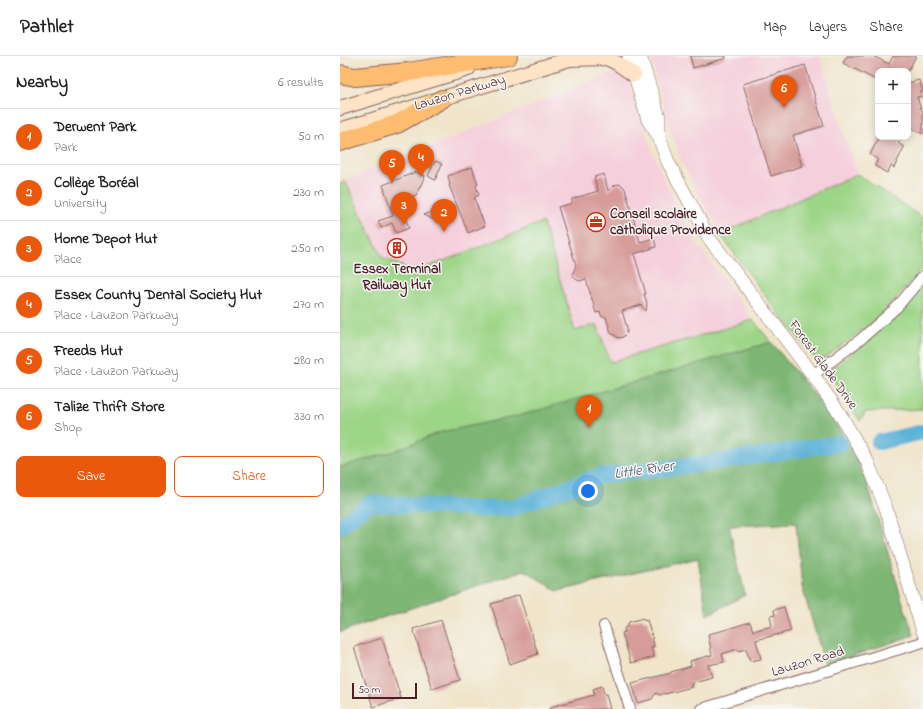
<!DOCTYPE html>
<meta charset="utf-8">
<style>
:root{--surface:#fff;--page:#f6f6f6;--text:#222;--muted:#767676;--line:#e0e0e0;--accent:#ea580c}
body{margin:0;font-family:"Indie Flower",sans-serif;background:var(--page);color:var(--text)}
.controls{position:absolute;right:12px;top:12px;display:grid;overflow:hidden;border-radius:8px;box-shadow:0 2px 10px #0003}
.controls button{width:36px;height:36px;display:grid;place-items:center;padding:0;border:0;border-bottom:1px solid var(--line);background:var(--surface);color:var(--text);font:20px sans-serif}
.scale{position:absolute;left:12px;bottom:10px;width:65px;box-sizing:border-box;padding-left:4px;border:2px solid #4a1f2b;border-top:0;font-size:11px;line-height:14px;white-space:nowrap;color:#4a1f2b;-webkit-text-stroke:3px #f6f6f2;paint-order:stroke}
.you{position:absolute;left:248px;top:435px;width:14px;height:14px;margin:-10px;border:3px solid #fff;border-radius:50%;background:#1a73e8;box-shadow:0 0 0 6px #1a73e833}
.badge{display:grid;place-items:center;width:26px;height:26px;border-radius:50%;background:var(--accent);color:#fff;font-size:13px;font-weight:700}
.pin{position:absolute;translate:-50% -33px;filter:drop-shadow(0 1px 2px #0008)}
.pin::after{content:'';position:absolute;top:21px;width:14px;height:12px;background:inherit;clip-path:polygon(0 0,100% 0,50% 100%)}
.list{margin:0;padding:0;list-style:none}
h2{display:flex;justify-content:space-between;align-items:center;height:52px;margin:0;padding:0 16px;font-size:17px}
h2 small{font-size:13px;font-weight:400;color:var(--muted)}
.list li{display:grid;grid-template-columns:26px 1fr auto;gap:12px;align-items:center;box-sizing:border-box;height:56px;padding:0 16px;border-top:1px solid var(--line)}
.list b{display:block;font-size:15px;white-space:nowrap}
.list p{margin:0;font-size:13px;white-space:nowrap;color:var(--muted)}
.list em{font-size:13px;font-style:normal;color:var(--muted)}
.actions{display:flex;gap:8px;padding:12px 16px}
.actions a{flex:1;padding:9px 0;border:1px solid var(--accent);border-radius:8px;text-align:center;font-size:14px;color:var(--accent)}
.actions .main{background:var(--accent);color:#fff}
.map{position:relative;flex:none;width:583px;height:653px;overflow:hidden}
header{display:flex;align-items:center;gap:24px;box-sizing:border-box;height:56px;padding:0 20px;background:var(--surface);border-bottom:1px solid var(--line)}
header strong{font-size:19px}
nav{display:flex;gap:22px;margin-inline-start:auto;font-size:14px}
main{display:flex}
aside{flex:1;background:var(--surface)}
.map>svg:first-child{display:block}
.built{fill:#f5cfdb}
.green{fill:#9dd587;stroke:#747a59}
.forest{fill:#7eb674;stroke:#646a50}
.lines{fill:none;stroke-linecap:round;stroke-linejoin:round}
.river{stroke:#5cb2d8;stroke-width:16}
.building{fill:#d79c9a}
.minor-casing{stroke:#846462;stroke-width:12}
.tertiary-casing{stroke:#846462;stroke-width:14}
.secondary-casing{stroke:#846462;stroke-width:16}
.motorway-casing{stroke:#846462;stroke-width:20}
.minor{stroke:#fff;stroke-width:10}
.tertiary{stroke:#fff;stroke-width:13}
.secondary{stroke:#fee4c6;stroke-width:14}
.motorway{stroke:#fdbc70;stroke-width:18}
.labels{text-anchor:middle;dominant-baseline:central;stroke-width:3;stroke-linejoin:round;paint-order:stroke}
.street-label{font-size:14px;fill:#4a1f2b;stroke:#f6f6f2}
.poi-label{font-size:14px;font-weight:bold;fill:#4a1f2b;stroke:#f6f6f2;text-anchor:start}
.water-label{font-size:15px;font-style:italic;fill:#505268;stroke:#f6f6f2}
</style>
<header>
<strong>Pathlet</strong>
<nav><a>Map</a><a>Layers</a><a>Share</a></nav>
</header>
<main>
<aside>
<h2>Nearby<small>6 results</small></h2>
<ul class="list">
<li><span class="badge">1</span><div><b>Derwent Park</b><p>Park</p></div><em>50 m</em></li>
<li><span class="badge">2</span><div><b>Collège Boréal</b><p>University</p></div><em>230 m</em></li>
<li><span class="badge">3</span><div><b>Home Depot Hut</b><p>Place</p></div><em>250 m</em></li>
<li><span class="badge">4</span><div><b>Essex County Dental Society Hut</b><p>Place · Lauzon Parkway</p></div><em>270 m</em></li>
<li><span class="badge">5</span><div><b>Freeds Hut</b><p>Place · Lauzon Parkway</p></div><em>280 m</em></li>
<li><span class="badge">6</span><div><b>Talize Thrift Store</b><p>Shop</p></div><em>330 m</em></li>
</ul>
<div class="actions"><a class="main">Save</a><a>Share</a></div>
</aside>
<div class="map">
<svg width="583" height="653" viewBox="0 0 583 653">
<rect width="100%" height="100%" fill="#f6f6f2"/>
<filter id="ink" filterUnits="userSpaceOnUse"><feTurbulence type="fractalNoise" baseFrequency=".025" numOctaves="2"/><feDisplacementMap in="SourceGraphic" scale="8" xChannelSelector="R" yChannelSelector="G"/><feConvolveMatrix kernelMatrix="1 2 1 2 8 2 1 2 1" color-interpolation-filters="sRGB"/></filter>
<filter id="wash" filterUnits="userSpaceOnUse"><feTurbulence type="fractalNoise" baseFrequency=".012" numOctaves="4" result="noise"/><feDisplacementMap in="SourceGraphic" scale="16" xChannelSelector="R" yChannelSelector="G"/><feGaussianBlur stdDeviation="0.9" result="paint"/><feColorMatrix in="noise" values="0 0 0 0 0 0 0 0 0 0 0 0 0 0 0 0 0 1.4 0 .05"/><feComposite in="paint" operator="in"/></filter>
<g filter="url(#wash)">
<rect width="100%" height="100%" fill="#f0e4c9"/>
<path class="built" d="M310 0H480L517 118 380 178 342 106 325 57Z
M280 14 288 23 315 102 333 142 356 186 413 264 210 324 203 166 75 216 42 201 5 125Z"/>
<path class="green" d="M517 118 583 162V211L561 237 534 265 485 302 477 303 473 300 432 249 380 178Z
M5 125 42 201 75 216 203 166 235 275 257 268 270 306 413 264 486 353 510 390 527 426 563 548 574 579 485 609 462 530 456 467 389 470 405 539 367 559 358 502 218 535 184 514 0 576V128Z
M583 229V353L526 356 520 365 502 336 492 322 491 313 535 278Z"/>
<path class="forest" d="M431 286 486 353 510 390 527 426 563 548 574 579 485 609 462 530 456 467 389 470 405 539 367 559 358 502 218 535 184 514 0 576V411L51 396 101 376 178 360Z"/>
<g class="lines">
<path class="river" d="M539 386 583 376
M0 470 30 447 140 453 172 452 259 420 369 407 501 387"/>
</g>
<g id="blocks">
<path class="building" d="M350 0H386V2L353 12Z
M507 0H533L549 8 553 0H576L568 15H538V25L503 7Z
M465 9 484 70 453 79 462 110 431 120 403 28Z
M579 24 583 35 580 36 582 40 577 41 581 53 583 55V78L568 70V27Z
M539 81H562L558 87 564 91 554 112 551 110 547 117 535 110 538 103 530 99Z
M95 105 102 108 95 124 88 120Z
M132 111 138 128 136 130 139 139 134 142 145 170 128 177 109 129H110L108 120Z
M76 116 85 120 76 139 63 144 66 153 63 154 64 156 67 155 69 160 65 162 69 172 56 177 52 167 41 172 38 165 53 160 43 129Z
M264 118 268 135 275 129 279 128 283 130 285 133 300 186 314 182 316 191 294 198 306 238H304L307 247 306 255 301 249 282 255 287 272V277L283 281 279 282 271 277 266 261H262L260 256 256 257 246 223 240 225 237 224 234 221 233 217 236 209 218 151 232 147V143L258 135 254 121Z
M98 153 94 164 84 159Z
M179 539 198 598 170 608 151 548Z
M444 551 451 575 416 584 421 603 410 605 406 593 398 595V593L382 598 384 606 368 609 372 621 351 627 352 631 325 638V637L320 639 316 637 312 643 298 647 292 627 331 617V616L351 610 350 605 372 599 368 578 381 575 410 566 413 575 432 570 430 560 435 559 434 554Z
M303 562 304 565 307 564 312 580 314 591H311L314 601 291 607 282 577 285 576 284 572 287 571 289 566Z
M101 564 120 624 92 633 73 573Z
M42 582 61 642 33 651 14 591Z
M262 630 264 638H266L270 653H211L210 651 254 639 253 633Z"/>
</g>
</g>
<g filter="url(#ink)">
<use href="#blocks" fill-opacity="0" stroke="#846462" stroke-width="1"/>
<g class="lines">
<g class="minor-casing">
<path id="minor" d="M473 319 521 283 557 251 583 220
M264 570 290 653
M361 653 583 586"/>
</g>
<g class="tertiary-casing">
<path id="tertiary" d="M289 0 308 64 319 81 328 106 369 182 473 319 500 358 527 405 546 452 583 576
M300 0 319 61V81"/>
</g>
<g class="secondary-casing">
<path id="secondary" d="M230 3 267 2 277 7 294 19
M0 52 128 13
M0 74 239 0"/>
</g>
<g class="motorway-casing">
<path id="motorway" d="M0 18 15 21 68 16 168 0
M0 86 57 68 102 43"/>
</g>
<use href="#minor" class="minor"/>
<use href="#tertiary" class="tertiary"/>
<use href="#secondary" class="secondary"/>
<use href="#motorway" class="motorway"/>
</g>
</g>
<defs>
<g id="office-ring" transform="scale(1)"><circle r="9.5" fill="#f6f6f2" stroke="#c8321e" stroke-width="1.5"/><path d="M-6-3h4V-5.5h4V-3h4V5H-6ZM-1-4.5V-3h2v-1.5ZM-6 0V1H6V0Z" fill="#c8321e"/></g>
<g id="building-ring" transform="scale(1)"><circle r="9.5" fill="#f6f6f2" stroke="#c8321e" stroke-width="1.5"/><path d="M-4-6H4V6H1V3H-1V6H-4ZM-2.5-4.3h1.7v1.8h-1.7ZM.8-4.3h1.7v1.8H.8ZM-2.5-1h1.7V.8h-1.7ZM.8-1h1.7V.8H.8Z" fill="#c8321e"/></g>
</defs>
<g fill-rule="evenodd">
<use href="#office-ring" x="256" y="166"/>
<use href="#building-ring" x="57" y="192"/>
</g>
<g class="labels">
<g class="street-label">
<text transform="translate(120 37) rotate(-17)">Lauzon Parkway</text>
<text transform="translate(483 309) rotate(54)">Forest Glade Drive</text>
<text transform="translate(468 606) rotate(-17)">Lauzon Road</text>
</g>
<g class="poi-label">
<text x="270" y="158">Conseil scolaire<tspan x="270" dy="16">catholique Providence</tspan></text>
<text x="57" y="213" text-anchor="middle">Essex Terminal<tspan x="57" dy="16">Railway Hut</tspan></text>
</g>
<g class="water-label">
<text transform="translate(304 414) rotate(-8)">Little River</text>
</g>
</g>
</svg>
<div class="controls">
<button>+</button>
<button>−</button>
</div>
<div class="scale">50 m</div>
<div class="you"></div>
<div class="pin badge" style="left:249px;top:372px">1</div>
<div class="pin badge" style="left:104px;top:176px">2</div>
<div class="pin badge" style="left:64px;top:169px">3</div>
<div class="pin badge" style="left:81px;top:121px">4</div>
<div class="pin badge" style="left:52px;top:127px">5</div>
<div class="pin badge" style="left:444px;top:52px">6</div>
</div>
</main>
